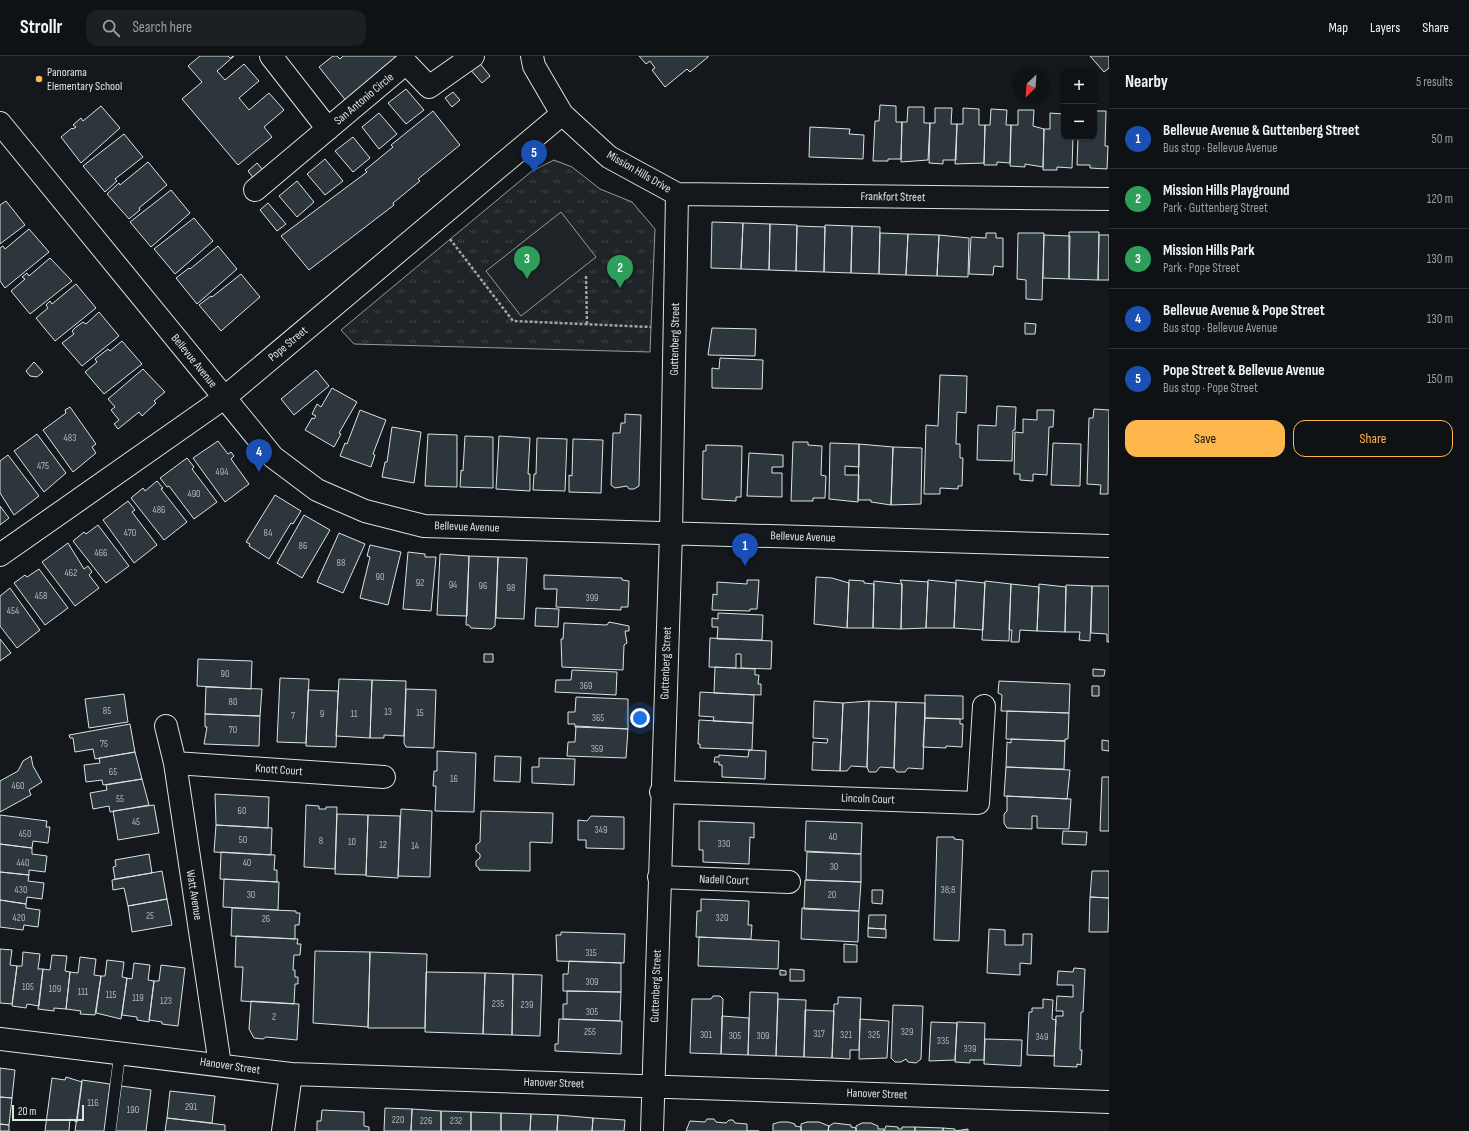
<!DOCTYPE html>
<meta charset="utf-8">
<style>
:root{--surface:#0f1215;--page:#1d2022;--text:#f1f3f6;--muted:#9b9ea0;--line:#2f3234;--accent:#ffb74d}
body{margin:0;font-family:"Sofia Sans Condensed",sans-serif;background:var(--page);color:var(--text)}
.controls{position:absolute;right:12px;top:12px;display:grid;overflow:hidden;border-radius:8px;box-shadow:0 1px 3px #0004}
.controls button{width:36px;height:36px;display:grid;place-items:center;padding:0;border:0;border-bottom:1px solid var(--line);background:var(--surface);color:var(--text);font:20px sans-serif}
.compass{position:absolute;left:1013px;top:12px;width:36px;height:36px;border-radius:50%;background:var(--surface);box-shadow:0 1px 3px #0004;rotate:205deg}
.scale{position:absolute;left:12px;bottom:10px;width:72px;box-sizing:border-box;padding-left:4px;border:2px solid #d8e6dc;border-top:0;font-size:11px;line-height:14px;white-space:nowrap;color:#d8e6dc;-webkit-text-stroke:3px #14181c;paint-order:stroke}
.you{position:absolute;left:640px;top:662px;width:14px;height:14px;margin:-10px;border:3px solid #fff;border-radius:50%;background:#1a73e8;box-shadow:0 0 0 6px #1a73e833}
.badge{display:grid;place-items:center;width:26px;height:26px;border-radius:50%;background:var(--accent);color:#fff;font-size:13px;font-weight:700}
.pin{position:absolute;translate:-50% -33px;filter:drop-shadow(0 1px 2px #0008)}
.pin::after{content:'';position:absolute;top:21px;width:14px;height:12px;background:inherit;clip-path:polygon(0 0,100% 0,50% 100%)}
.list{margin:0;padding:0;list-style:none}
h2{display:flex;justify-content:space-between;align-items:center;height:52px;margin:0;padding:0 16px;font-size:17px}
h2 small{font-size:13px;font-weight:400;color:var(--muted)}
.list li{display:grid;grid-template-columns:26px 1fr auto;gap:12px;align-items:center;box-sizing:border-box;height:60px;padding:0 16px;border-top:1px solid var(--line)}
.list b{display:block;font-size:15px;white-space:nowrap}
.list p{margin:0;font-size:13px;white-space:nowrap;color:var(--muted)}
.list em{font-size:13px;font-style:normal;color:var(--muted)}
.actions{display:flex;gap:8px;padding:12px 16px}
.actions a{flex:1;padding:9px 0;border:1px solid var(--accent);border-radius:12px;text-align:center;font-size:14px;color:var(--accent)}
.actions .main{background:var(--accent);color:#111}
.icon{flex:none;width:22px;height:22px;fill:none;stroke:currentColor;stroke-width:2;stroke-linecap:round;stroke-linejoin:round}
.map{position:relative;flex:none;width:1109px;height:1075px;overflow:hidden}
header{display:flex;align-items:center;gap:24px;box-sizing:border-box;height:56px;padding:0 20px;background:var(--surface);border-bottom:1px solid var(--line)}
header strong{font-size:19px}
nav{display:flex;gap:22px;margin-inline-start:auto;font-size:14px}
.search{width:280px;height:36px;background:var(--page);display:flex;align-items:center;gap:10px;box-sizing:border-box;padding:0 14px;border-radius:12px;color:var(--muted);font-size:15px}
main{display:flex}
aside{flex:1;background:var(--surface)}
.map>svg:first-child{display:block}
.grass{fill:url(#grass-tufts);stroke:#939e99}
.garden{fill:#202428;stroke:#939e99}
.building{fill:#2c363c;stroke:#d8e6dc}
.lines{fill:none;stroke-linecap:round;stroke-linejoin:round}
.lane-casing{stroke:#d8e6dc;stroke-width:12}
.street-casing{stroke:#d8e6dc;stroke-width:24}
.path{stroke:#9da8a2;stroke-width:2.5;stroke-dasharray:3 2;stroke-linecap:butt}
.lane{stroke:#14181c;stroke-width:11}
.street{stroke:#14181c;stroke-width:22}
.poi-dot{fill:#ffb74d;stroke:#14181c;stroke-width:1.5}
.labels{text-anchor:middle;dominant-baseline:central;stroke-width:3;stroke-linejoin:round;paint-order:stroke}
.number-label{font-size:10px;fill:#adbab4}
.poi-label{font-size:12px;fill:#d8e6dc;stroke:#14181c;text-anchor:start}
.street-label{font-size:12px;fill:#d8e6dc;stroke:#14181c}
</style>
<header>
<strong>Strollr</strong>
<div class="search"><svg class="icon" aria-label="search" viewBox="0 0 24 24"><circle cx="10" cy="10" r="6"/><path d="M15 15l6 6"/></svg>Search here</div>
<nav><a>Map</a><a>Layers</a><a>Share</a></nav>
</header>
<main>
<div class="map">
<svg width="1109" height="1075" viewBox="0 0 1109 1075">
<defs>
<pattern id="grass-tufts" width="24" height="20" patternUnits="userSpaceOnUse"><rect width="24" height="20" fill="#202428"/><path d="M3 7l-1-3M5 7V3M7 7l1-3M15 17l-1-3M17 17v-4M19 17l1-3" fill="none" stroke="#404447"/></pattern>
</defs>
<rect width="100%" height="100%" fill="#14181c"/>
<path class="grass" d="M554 104 572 111 600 133 632 146 655 173 650 296 354 288 341 274 532 115Z"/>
<path class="garden" d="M561 156 596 201 521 260 486 215Z"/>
<path class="building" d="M200 0H228L230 2 234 0 217 15 225 24 244 8 259 25 239 42 249 54 269 37 284 54 264 71 272 81 238 109 182 43 202 26 188 10Z
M333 0H337L340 3 343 0H406L347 46 319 11Z
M639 0H708V1L690 16 687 13 665 31 652 14 655 12 650 5 646 8Z
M1090 0H1109V12L1104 16Z
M477 4 490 20 482 27 468 11Z
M406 33 424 54 406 68 388 47Z
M453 36 460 44 452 51 445 42Z
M880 49 896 50V66H902L901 103H888V105H873L875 65H879Z
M101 50 120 72 81 107 61 81 72 72 73 73 76 71 73 69 81 62 83 65Z
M908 51H924V67H930L928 104 901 106 902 66H907Z
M935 52H952L951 68H957L956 104H943V108L929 107 930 67H935Z
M963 52 979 53V69H985L984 107 955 108 957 68H963Z
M991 53 1007 54 1006 69H1011L1010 107 997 106V109H984L985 69H990Z
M1018 54H1034L1033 70 1044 73 1043 111 1025 108V111L1010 110 1011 69H1018Z
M433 55 460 89 418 123 420 125 393 147 394 149 309 214 281 180 367 116 365 114 393 91 391 89Z
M1094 55H1106L1105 90H1108L1107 113 1090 112V109H1077L1078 81H1094Z
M379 57 397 78 379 93 362 71Z
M1050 57 1064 58V81H1073L1072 112 1057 111V114H1043L1044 73H1050Z
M810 71 850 73 849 78 864 79 863 103 809 101Z
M124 78 143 101 115 123 117 125 105 136 83 110Z
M353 81 370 102 353 116 335 95Z
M325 103 343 125 325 139 307 118Z
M148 106 167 129 139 152 140 154 129 163 107 138 119 127 120 129Z
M257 107 264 115 254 123 248 115Z
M297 125 314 146 297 161 279 140Z
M171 134 190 157 151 191 130 166Z
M6 145 25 169 0 188V149Z
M268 147 286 168 277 175 260 154Z
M194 162 213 185 175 218 154 193Z
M712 166 743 167 741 213 711 212Z
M743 167 770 168 769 214 741 213Z
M770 168 797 169 796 215 769 214Z
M825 169 852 170 851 217 824 216Z
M797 170 825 171 824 216 796 215Z
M852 170 880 171 879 218 851 217Z
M29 173 49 196 5 232 0 225V192L3 190 5 193Z
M1069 176H1099L1098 224 1069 223Z
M880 177 908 178 906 219 879 218Z
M986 177H996V182H1003V211L994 210 993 219 969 218 971 181 986 182Z
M1018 177H1044L1042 244 1026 243V224L1017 223Z
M908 178 939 179 937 220 906 219Z
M939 179 969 182 968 221 937 220Z
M1044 179 1070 180 1069 223 1043 222Z
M1099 179H1109V224H1098Z
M218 190 237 213 197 248 176 222 189 212 190 213Z
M50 202 72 225 30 258 11 235 25 223 22 221 27 217 29 220Z
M241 218 260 241 221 275 199 249 211 240 212 241Z
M76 228 96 252 55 285 36 262 48 252 46 249 50 245 52 248Z
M99 256 119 280 82 310 62 287 74 278 72 275 76 271 83 266 86 268Z
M1025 267 1036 268 1035 278H1025Z
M712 272 756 273 755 300 708 299Z
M122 285 142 308 104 338 85 316 97 306 95 303 108 293 110 295Z
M720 302 763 304 762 333 712 332V312L719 313Z
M34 306 43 316 37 321 30 320 26 315Z
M143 313 165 336 154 345 156 347 142 360 139 356 118 373 114 368 119 364 111 354 115 351 108 343Z
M316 314 329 330 294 359 281 343Z
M940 319 967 320 966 357 957 356 956 388H960V402H963L962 430H958V433L940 432V438H924L926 369 938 370Z
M332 332 357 346 339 377 341 378 334 391 305 374 312 362 314 363 316 360 312 358 317 348 321 351Z
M997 350 1016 351 1015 374H1013L1012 405 977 404 978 369 996 370Z
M70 351 96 388 92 391 96 397 73 416 43 374 66 357 65 354Z
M1094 353 1109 354 1108 438H1100L1101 429 1087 428 1089 362H1093Z
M360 354 386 364 373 398 375 399 371 411 340 400 345 387 347 388Z
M1037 354H1054L1053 371H1049L1047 419 1033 418V425L1020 424V418H1014L1015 376 1023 377V363L1037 364Z
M625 358 641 359 639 430 634 433H629L627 430 615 432 611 429 613 377H620L621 367H625Z
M392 371 421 376 414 427 382 421 385 406H387Z
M37 378 66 417 44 436 14 395Z
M428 378 457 379V431L425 430Z
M465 380 493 381V432L460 431 461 414 463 415Z
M499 380 530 382 528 418H530V435L496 433Z
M537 382 567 383 565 435 533 434 534 418H536Z
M573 383 603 384 601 437 569 436V419L572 420Z
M218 385 228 398 231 396 234 400 231 403 249 428 225 446 193 402Z
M793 386H808V389L822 390 821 419 826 420 825 442H813V445H791Z
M830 387 859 388V411L845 410V419H859L858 446 829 443Z
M1053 387 1081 388 1080 430 1051 429Z
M859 388 893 391 891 449 871 446V444H858Z
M706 389 742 390 741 441H736V445L702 443 703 395H706Z
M893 391 922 392 921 448 891 449Z
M749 397 783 399V411H772V417H782V441L747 440Z
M8 399 39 440 14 459 0 437V405Z
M187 402 194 411 192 413 217 446 194 463 169 430 167 431 160 422Z
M157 425 163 432 161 433 187 466 164 484 131 442 143 432 145 435Z
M275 439 301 455 293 468 291 467 269 503 249 490 250 488 246 486Z
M128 445 135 454 132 456 157 489 134 507 103 464Z
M0 450 9 462 0 469Z
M304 459 330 474 302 522 277 507Z
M98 469 129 510 106 527 73 485 84 476 86 478Z
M339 477 365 488 343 537 317 526Z
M68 487 84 513 88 510 92 516 89 519 99 532 75 550 42 506Z
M370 489 401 496 388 549 360 542 370 501 367 500Z
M408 496 425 498V501H436L431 555 403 553Z
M440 498 469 500 467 560 437 559Z
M469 500 498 501 495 570 491 573 471 572 469 569H466Z
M498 501 527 502 524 563 496 562Z
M39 513 68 552 45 569 14 527 25 519 27 521Z
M544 519 622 522V524L629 525 628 551H621V554L556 551 557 533H544Z
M816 521 832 522 849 527 847 572 814 568Z
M747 524H759L757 553H750V555L712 554 713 538 717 539V526L747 528Z
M849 524 864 525V527L874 528 873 572H847Z
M900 524 928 526 926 572 901 573 902 528Z
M928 524 956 527 954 572H926Z
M956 524 985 527 983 574 954 572Z
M874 525 902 528 901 573 873 572Z
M985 525 1011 528 1009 585 982 584Z
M1011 528 1039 531 1037 575 1020 574 1019 586H1011L1012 574H1009Z
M1039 528 1066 531 1065 576 1037 575Z
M1066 529 1092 530 1090 585 1079 584 1080 576H1065Z
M1092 530H1109V586H1107V578L1091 577Z
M10 532 40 574 17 592 0 570V540Z
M536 552 559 553 558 571 535 570Z
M718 557 763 559 762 584 717 583 718 571H712V562L718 563Z
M609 566 629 570V575H625L627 587 624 589 623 614 562 611 561 583H563L564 567 607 569Z
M710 582 772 585 771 613 741 612V598H736V612L709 611Z
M0 583 11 597 0 605Z
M484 598H493V606H484Z
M198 603 252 605 251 633 197 630Z
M715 611 755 613V619H759L758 628H761V639L714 637Z
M1093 613 1105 614 1104 620H1093Z
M572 614 617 616 616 639 555 636 556 624H571Z
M280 622 309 623 306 687 277 686Z
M339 623 372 624 370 682 336 680Z
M372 624 406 625 404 680 384 679V682H370Z
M999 625 1070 628 1069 657 1001 655 1002 639 998 637Z
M1092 630H1099V640H1092Z
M206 631 262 633 260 660 205 658Z
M406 633 436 634 434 692 406 691 404 687Z
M308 634 338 635 336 691 306 690Z
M700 636 754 639 753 667 713 665 714 661 699 660Z
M124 638 128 666 89 672 85 643Z
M925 639 963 640V663L925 662Z
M576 641 628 643V673L575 671V668H568V656H575Z
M814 645 843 647 840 715 812 714 813 686 827 687 828 683 813 682Z
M869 645 896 646 894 712 880 711 876 716H869L867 711Z
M869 645 867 711 851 710 847 715H840L843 647Z
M896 646 925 647 923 713 908 712 905 716H897L894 712Z
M1007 655 1069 657 1068 683H1065V685L1006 683Z
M205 658 260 660 259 690 204 688 207 671H205Z
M925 662 960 663V668H963L962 691 946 690V692L923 691Z
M699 664 753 667 752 694 700 692V688H698Z
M130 668 135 696 95 703 93 693 75 696 73 682H70L69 679Z
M576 670 628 673 626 702 567 700 568 686H575Z
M1011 683 1065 685 1064 713 1006 711 1007 686 1011 687Z
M1102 684 1109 685V695L1102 694Z
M749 694 766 695 765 723 722 721V709H719V706H714L715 701H719V699L748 701Z
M437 695 476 697 474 756 435 755 436 730H433L434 715H437Z
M135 696 142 723 103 729 102 724 86 726 84 709 100 707 99 702Z
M31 700 33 710 42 726 29 734 31 739 0 756V725L18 715 23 705Z
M495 700 521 701 520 726 494 725Z
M539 702 575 703 574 729 532 727V711H539Z
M1006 711 1070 714 1067 743 1004 740Z
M1102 721H1109V775H1100Z
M142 723 149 749 110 756 109 750 93 753 90 737 107 734 106 729Z
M215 738 269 741 268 772 216 769Z
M1007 740 1071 743 1069 773 1037 772V760H1032V773L1007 772 1004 767V758L1007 755Z
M154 749 159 777 118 784 113 755Z
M306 749 319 750V753H326V751H337L335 813 304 811Z
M401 753 432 755 430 821 398 820Z
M481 755 553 757 552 787 530 786V815L479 814V812L476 810V805L480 802V798L476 795V789L480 786Z
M337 758 368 759 366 819 335 818Z
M0 759 47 765 46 771H50L48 787 33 785 32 792 0 788Z
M368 759 400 760 398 822 366 820Z
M591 760 624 761V793L586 792V784H578V764L587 765Z
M699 765 754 767V782L750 781 749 808 703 806V794H699Z
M806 765 862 767 861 798 805 795Z
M216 769 272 772 271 799 214 796Z
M1063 775 1087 776 1086 789 1062 788Z
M937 781H954V783L963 784 959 885 934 884Z
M0 788 32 792V798L47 800 45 816 29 814V819L0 816Z
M221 796 275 799 274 814H277V826L220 823Z
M807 796 861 798V826L806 824Z
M149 798 152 817 115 823 113 811 116 810 115 804Z
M162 815 167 843 128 850 124 832 113 834 112 824Z
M1092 815H1109V842L1090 841Z
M0 816 29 819 28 825 44 827 42 843 27 841 26 848 0 844Z
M224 823 279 826 278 854 223 851Z
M805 824 861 826 859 855 804 853Z
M872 834H883L882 848 872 847Z
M1090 841 1109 842 1108 876H1089Z
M167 843 172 869 132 876 128 850Z
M701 843 749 845 748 869H752L751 883 696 881 697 855H701Z
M0 844 26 848V852L40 854 38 871 24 869 23 874 0 871Z
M232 852 296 855V857H300L299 869H295V883L231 880Z
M802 852 859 855 858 886 801 883Z
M869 859H886L885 873 868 872Z
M868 872 886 873V882L868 881Z
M989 873 1005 874V889H1023V878H1032L1031 908 1020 907V919L987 917Z
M561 876 625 878 624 907 557 905 556 879H561Z
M236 880 298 883 297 888H301L300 899H294L293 914H295V921H298V928H295L294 948 241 945 243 911H235Z
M699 881 779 885 778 913 698 910Z
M844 888 857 889V906H844Z
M0 893 12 894 10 909 17 910 12 948 0 947Z
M315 895 370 896 368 971 313 967Z
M23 896 40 898 38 913H43L39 950 27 948 26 952 12 950 17 910H22Z
M370 896 427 898 425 972H368Z
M52 899 67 900 65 915 70 916 66 953 54 952V955L38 953 43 913 50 914Z
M80 901 96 903 94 919 101 920 95 959 80 958 81 955 66 953 70 916 78 917Z
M107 904 124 906 122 921 127 922 121 963 96 957 101 920H105Z
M569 905 621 907V936L563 935V918H568Z
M134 907 150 909 148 924 154 925 149 966 137 964V961L122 959 127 922 132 923Z
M161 909 185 912 178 970 162 968V966L149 964 154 925H159Z
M1074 912 1085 913 1083 956H1081L1080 994H1082L1081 1009 1077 1008V1011L1054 1010 1056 960H1063V955H1056L1057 940 1073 941V929H1057L1058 915 1073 916Z
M790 913 804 914V925H790Z
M780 914 786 915V919H780Z
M426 916 485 917 483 978 425 976Z
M485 917 513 918 512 979 483 978Z
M513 918 542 919 540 980 512 979Z
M567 935 621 936 620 965 563 963V948H567Z
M750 936 778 937 776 1000 748 999Z
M713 940H720L723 943 721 998 690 997 692 943H711Z
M838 941 861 942 859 994H850V1003L832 1002 834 948H838Z
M778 943 806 944 804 1001 776 1000Z
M1043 943 1053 944 1052 963 1056 964 1054 1000 1027 999 1029 956H1032V952H1043Z
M251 945 299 948 297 984 266 981 263 983 254 982 249 973Z
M893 949 923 950 921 1003 916 1007 908 1006 906 1003 901 1006H895L891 1002Z
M805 954 834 955 832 1002 804 1001Z
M722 960 749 962 748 999 721 998Z
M559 963 622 965 621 998 555 995V988H558Z
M860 963 889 965 887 1002 859 1003Z
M931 966 957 967 955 1004 929 1005Z
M957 966 985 967 984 1004H970V1007L955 1006Z
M985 983 1022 984 1021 1010 984 1008Z
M0 1012 15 1014 12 1042 0 1041Z
M66 1021 82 1026 77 1066 70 1063 69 1075H45L52 1022 65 1024Z
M82 1024 110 1028 104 1075H75Z
M121 1030 151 1034 146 1075H115Z
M170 1035 215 1040 212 1067 167 1062Z
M0 1041 12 1042 9 1069 0 1068Z
M385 1052 412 1053 411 1075H384Z
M412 1053 441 1055V1075H411Z
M322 1054 364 1056V1070L369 1071V1075H317V1065H321Z
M441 1055 471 1056V1075H441Z
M471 1056 501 1057V1075H471Z
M501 1057 531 1058 530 1075H501Z
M531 1058 558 1059 557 1075H530Z
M558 1059 593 1062 592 1075H557Z
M167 1062 225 1069V1075H165Z
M593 1062 625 1064 624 1075H592Z
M707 1063H714L716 1066 726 1067 729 1064H733L735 1067 747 1068V1075H759H686L690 1065 705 1066Z
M780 1066H788L795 1068V1070L801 1071V1075H773V1068Z
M807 1066H819L829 1070 828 1075H801V1068Z
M834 1067 851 1069V1071L856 1072V1075H828L829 1070Z
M862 1067H871L878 1070V1073H884V1075H856V1070Z
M0 1068 9 1069V1075H0Z
M886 1070 898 1071V1073H902V1071H915V1075H884Z
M915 1071 943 1072V1075H915Z
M943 1072 955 1073V1075L968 1073V1075H943Z"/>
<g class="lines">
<g class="lane-casing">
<path id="lane" d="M110 1075 120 996"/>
</g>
<g class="street-casing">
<path id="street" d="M271 0 328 73
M532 0 534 10 562 58 609 101 677 138 1109 143
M0 67 273 401 317 434 365 455 424 470 1109 490
M255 134 406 7 429 31 473 0
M0 499 224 342 562 58
M166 670 175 707 220 1009
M175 707 384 721
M661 736 978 747 984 650
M659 821 789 826
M0 983 291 1018 1109 1046
M283 1075 291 1018
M652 1075 671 477 677 138"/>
</g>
<path class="path" d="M450 183 513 265 651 271
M586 220 587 268"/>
<use href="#lane" class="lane"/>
<use href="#street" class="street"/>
</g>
<circle class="poi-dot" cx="39" cy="23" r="4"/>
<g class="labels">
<g class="number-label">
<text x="70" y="382">483</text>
<text x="43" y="410">475</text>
<text x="222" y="416">494</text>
<text x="194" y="438">490</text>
<text x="159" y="454">486</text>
<text x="130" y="477">470</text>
<text x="268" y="477">84</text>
<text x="303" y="490">86</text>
<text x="101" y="497">466</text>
<text x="341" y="507">88</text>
<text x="71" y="517">462</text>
<text x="380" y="521">90</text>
<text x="420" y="527">92</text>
<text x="453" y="529">94</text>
<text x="483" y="530">96</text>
<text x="511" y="532">98</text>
<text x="41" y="540">458</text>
<text x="592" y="542">399</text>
<text x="13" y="555">454</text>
<text x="225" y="618">90</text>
<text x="586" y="630">369</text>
<text x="233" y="646">80</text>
<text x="107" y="655">85</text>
<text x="388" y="656">13</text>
<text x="420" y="657">15</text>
<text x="322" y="658">9</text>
<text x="354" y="658">11</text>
<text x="293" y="660">7</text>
<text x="598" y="662">365</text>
<text x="233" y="674">70</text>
<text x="104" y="688">75</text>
<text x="597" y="693">359</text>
<text x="113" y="716">65</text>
<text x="454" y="723">16</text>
<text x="18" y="730">460</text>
<text x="120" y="743">55</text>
<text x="242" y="755">60</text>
<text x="136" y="766">45</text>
<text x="601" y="774">349</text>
<text x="25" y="778">450</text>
<text x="833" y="781">40</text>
<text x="243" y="784">50</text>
<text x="321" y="785">8</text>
<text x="352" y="786">10</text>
<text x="724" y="788">330</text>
<text x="383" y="789">12</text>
<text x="415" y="790">14</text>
<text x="23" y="807">440</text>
<text x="247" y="807">40</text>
<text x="834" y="811">30</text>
<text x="21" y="834">430</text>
<text x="948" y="834">38;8</text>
<text x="251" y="839">30</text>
<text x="832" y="839">20</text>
<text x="150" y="860">25</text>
<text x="19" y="862">420</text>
<text x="722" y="862">320</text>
<text x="266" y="863">26</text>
<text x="591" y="897">315</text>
<text x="592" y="926">309</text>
<text x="28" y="931">105</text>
<text x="55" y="933">109</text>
<text x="83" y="936">111</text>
<text x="111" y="939">115</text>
<text x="138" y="942">119</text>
<text x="166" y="945">123</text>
<text x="498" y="948">235</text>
<text x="527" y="949">239</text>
<text x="592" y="956">305</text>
<text x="274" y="961">2</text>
<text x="590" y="976">255</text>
<text x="907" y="976">329</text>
<text x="819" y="978">317</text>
<text x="706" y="979">301</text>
<text x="846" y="979">321</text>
<text x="874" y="979">325</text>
<text x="735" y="980">305</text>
<text x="763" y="980">309</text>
<text x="1042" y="981">349</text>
<text x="943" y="985">335</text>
<text x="970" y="993">339</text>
<text x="93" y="1047">116</text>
<text x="191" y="1051">291</text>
<text x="133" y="1054">190</text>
<text x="398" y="1064">220</text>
<text x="426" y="1065">226</text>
<text x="456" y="1065">232</text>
</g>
<g class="poi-label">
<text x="47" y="16">Panorama<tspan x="47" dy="14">Elementary School</tspan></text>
</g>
<g class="street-label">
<text transform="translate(364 43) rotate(-40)">San Antonio Circle</text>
<text transform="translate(639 116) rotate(30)">Mission Hills Drive</text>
<text transform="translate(893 141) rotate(1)">Frankfort Street</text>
<text transform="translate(675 283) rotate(-89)">Guttenberg Street</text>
<text transform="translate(288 288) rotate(-40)">Pope Street</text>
<text transform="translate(194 305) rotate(51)">Bellevue Avenue</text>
<text transform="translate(467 471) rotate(2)">Bellevue Avenue</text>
<text transform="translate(803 481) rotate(2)">Bellevue Avenue</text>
<text transform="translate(666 607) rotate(-88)">Guttenberg Street</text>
<text transform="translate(279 714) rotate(4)">Knott Court</text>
<text transform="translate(868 743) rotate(2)">Lincoln Court</text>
<text transform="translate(724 824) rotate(2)">Nadell Court</text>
<text transform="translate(194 839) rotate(81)">Watt Avenue</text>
<text transform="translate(656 930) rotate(-88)">Guttenberg Street</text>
<text transform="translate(230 1010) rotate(8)">Hanover Street</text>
<text transform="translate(554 1027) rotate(2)">Hanover Street</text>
<text transform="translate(877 1038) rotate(2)">Hanover Street</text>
</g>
</g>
</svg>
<div class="controls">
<button>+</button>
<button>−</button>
</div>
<svg class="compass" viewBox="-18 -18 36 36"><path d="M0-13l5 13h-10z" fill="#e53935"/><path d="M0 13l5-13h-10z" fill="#9b9ea0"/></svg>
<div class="scale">20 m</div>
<div class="you"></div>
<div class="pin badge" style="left:745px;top:510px;background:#1a4fb4">1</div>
<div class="pin badge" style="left:620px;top:232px;background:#2e9e5b">2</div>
<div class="pin badge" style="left:527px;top:223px;background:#2e9e5b">3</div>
<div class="pin badge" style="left:259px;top:416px;background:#1a4fb4">4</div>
<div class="pin badge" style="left:534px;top:117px;background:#1a4fb4">5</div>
</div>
<aside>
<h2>Nearby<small>5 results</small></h2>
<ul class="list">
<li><span class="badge" style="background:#1a4fb4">1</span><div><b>Bellevue Avenue &amp; Guttenberg Street</b><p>Bus stop · Bellevue Avenue</p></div><em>50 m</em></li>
<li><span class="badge" style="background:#2e9e5b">2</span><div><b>Mission Hills Playground</b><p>Park · Guttenberg Street</p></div><em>120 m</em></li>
<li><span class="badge" style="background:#2e9e5b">3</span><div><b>Mission Hills Park</b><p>Park · Pope Street</p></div><em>130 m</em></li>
<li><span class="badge" style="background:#1a4fb4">4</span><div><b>Bellevue Avenue &amp; Pope Street</b><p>Bus stop · Bellevue Avenue</p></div><em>130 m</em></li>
<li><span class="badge" style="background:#1a4fb4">5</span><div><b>Pope Street &amp; Bellevue Avenue</b><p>Bus stop · Pope Street</p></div><em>150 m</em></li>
</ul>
<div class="actions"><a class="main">Save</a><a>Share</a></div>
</aside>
</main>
